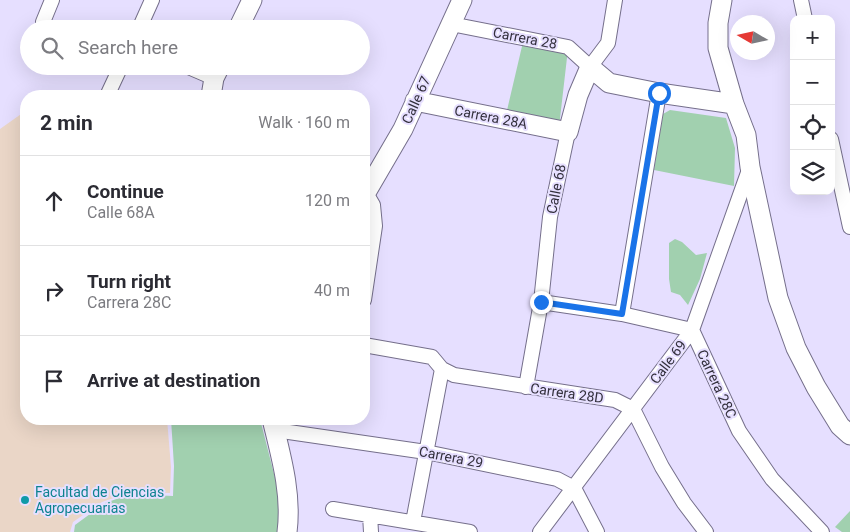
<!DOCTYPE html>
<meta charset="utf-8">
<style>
:root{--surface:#fff;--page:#f7f7f7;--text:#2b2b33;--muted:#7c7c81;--line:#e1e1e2}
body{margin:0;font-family:Roboto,sans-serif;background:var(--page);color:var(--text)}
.controls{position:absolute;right:15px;top:15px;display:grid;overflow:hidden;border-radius:10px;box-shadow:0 5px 20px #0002}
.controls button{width:45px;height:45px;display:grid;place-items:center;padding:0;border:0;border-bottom:1px solid var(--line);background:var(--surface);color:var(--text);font:25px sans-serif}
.compass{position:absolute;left:730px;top:15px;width:45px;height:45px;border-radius:50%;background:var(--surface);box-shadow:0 5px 20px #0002;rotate:279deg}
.stop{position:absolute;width:15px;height:15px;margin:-11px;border:4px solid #1a73e8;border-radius:50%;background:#fff}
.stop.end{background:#1a73e8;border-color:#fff;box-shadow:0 1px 5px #0008}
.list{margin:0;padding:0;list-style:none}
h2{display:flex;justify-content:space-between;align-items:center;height:65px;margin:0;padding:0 20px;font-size:21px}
h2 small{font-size:16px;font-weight:400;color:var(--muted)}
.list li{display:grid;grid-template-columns:32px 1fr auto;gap:15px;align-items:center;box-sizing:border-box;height:90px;padding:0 20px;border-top:1px solid var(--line)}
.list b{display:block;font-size:19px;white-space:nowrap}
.list p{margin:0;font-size:16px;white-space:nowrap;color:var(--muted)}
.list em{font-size:16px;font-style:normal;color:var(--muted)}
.icon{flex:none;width:28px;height:28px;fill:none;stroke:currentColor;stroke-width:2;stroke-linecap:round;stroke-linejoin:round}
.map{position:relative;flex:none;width:850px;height:532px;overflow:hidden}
.search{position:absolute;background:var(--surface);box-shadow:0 5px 20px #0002;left:20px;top:20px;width:350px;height:55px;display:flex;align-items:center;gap:12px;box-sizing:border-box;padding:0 18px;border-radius:28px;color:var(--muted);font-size:19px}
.panel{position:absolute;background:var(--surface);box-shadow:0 5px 20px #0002;left:20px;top:90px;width:350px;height:335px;border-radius:20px}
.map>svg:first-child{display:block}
.education{fill:#ead6c7}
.green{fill:#a1d0af}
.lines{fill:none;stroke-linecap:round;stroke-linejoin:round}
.street-casing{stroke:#756f8b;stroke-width:16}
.secondary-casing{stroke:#756f8b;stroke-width:21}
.street{stroke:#fff;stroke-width:14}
.secondary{stroke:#fff;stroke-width:19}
.route{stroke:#1a73e8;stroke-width:6}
.culture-dot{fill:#0f9aa8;stroke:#e6dfff;stroke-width:2}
.labels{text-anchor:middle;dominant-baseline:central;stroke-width:4;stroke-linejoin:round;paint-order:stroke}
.street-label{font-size:14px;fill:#322f3c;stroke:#e6dfff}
.culture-label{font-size:14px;fill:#0d838f;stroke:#e6dfff;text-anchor:start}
</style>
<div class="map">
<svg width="850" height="532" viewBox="0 0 850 532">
<rect width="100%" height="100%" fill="#e6dfff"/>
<path class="education" d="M24 112H26V419H167L171 467 170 493 131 492 102 502 73 522 70 532H0V129Z"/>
<path class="green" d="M523 42 568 49 559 127 504 123Z
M670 110 726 118 735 148 734 186 654 170 663 114Z
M675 239 682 242 696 255 707 253 700 279 688 305 680 295 671 292 669 279V243Z
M171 419H260L282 505 279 532H74L75 525 105 503 131 494 173 496 174 466Z
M850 511V532H842L835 527Z"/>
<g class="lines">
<g class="street-casing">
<path id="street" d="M801 0 805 19
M43 22 52 0
M451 24 568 47 590 67 608 43 615 0
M139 29 152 0
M186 66 214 78
M107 96 121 66
M831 139 850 227
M364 300 375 226 373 205 366 193
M541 302 622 314 692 330 739 431 772 479 822 532
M622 314 659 93
M364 345 432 357 442 369 454 375 615 400 633 409 662 467 684 503 706 532
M526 387 541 302 550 217 568 132
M275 430 426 452 557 479 574 488 597 532
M333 509 470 532
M370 515 371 532
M413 522 442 369
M540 532 692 330 750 167"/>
</g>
<g class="secondary-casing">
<path id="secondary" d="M722 0 718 23V48L734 104 746 135 750 167 778 298 796 348 816 387 840 426 850 435
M238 29 252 0
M211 96 214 78 220 66
M415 101 568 132 578 95 590 67 609 83 659 93 734 104
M364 196 403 129 462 0
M272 419C281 456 292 494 287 532"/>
</g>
<use href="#street" class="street"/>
<use href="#secondary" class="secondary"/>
</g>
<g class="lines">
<path class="route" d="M541 302 622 314 659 93"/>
</g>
<circle class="culture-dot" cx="25" cy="500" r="5"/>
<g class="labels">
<g class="street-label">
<text transform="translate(525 38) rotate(11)">Carrera 28</text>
<text transform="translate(416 100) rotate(-66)">Calle 67</text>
<text transform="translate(491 117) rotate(11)">Carrera 28A</text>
<text transform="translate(556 189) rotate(-79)">Calle 68</text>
<text transform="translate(668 362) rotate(-53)">Calle 69</text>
<text transform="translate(717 384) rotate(65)">Carrera 28C</text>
<text transform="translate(567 393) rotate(8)">Carrera 28D</text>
<text transform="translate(451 457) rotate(11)">Carrera 29</text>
</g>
<g class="culture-label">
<text x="35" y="492">Facultad de Ciencias<tspan x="35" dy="16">Agropecuarias</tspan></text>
</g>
</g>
</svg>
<div class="controls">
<button>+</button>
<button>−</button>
<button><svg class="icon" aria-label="locate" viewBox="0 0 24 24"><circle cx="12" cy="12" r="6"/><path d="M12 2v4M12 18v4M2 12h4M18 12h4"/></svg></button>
<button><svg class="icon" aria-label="layers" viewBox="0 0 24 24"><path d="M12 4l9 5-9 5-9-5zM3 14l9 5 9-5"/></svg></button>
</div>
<svg class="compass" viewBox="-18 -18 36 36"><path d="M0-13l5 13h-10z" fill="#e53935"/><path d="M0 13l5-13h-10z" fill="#7c7c81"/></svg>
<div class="stop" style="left:659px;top:93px"></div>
<div class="stop end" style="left:541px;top:302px"></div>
<div class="search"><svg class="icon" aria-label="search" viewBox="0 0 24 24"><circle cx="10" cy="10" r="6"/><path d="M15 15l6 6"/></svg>Search here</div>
<section class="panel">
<h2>2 min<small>Walk · 160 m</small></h2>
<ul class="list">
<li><svg class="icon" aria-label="ahead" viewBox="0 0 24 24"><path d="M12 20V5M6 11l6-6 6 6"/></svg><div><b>Continue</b><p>Calle 68A</p></div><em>120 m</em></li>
<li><svg class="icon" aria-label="right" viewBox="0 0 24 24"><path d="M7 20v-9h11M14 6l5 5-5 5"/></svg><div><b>Turn right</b><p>Carrera 28C</p></div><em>40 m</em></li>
<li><svg class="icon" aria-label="arrive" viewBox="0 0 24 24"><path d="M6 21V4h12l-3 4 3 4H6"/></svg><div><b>Arrive at destination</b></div></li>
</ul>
</section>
</div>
